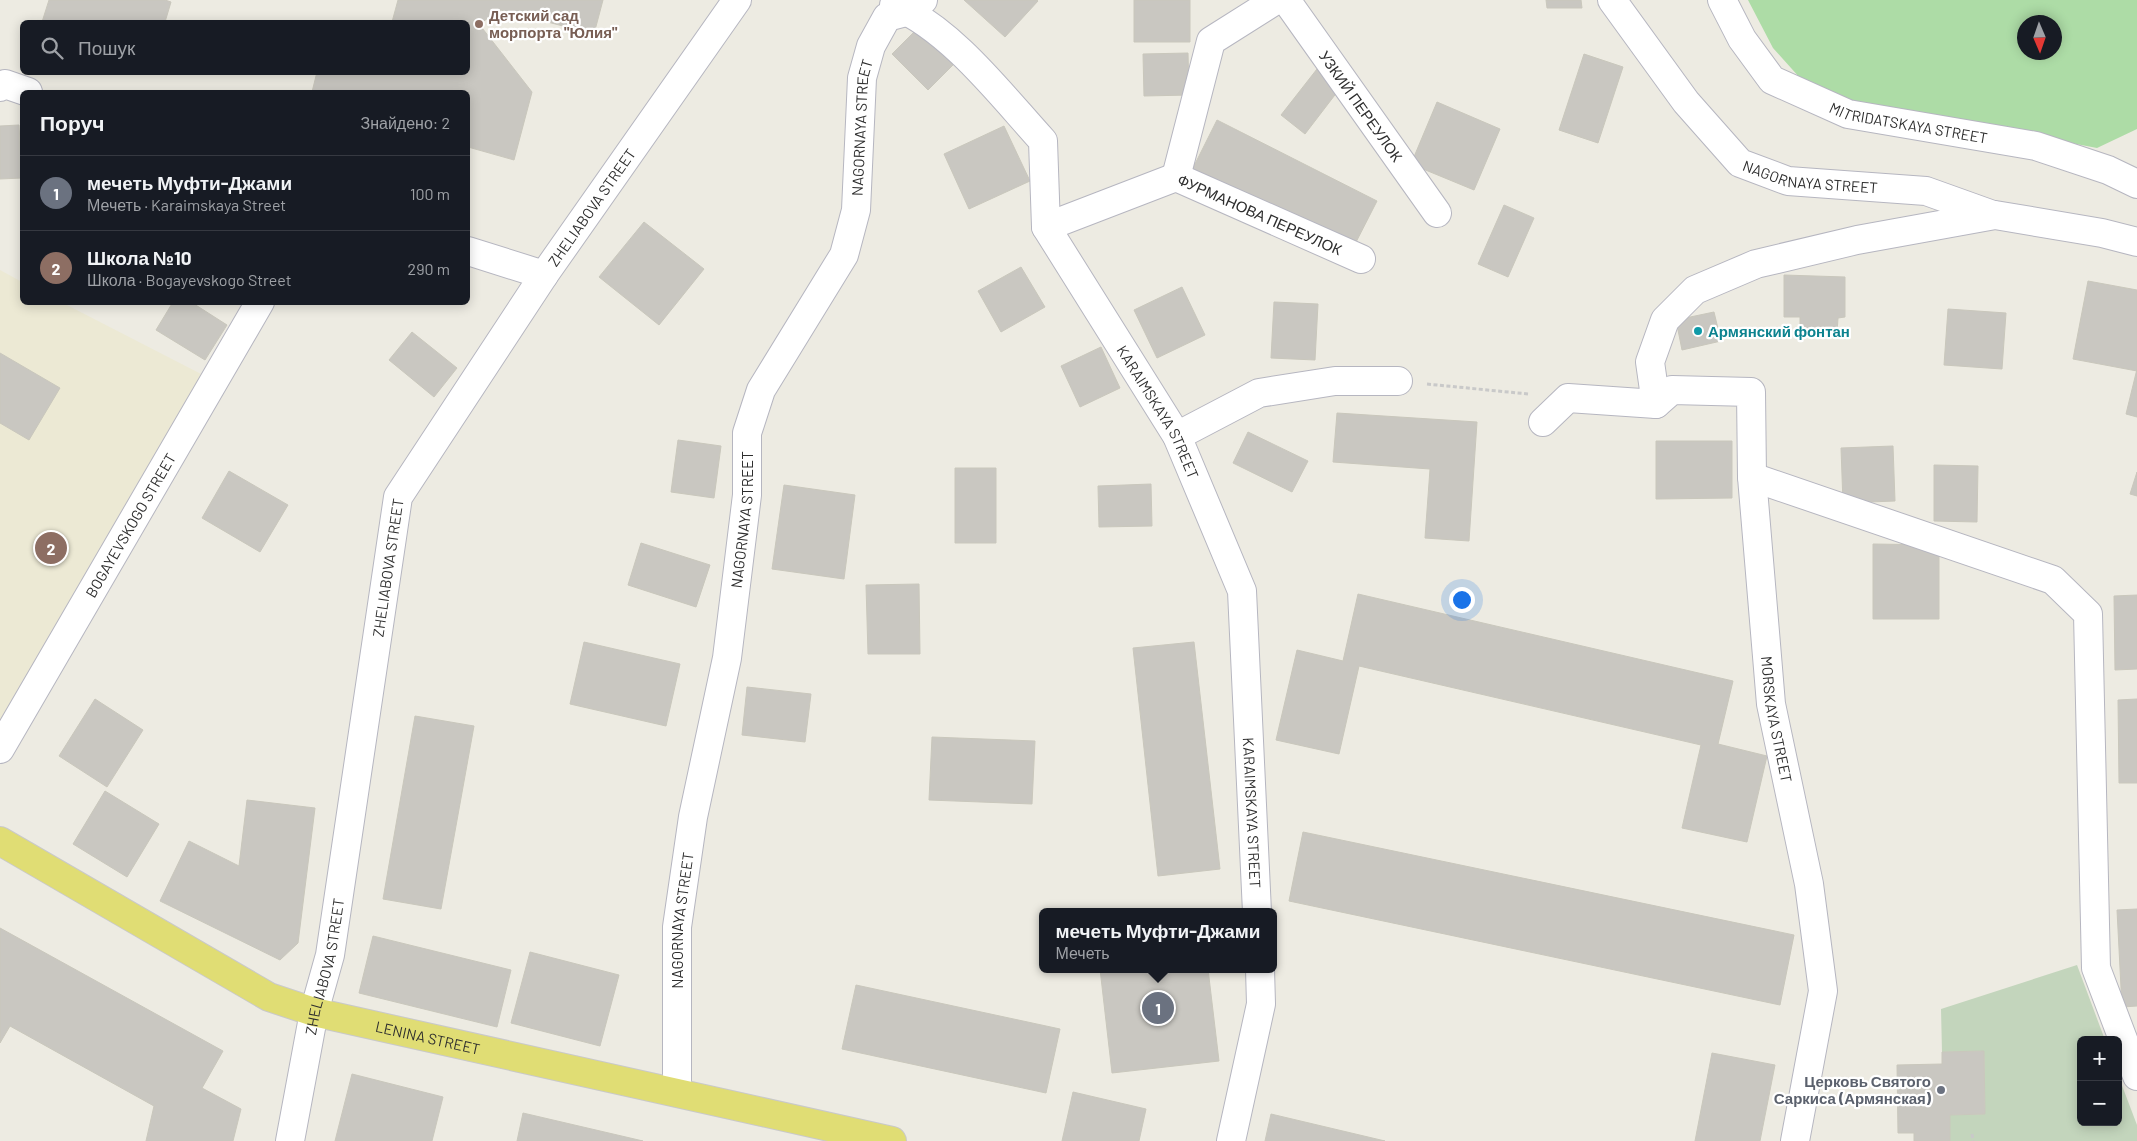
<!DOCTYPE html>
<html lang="uk">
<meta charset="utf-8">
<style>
:root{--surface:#171b24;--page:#242831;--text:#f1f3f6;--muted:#9ea1a6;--line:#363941;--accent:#7c3aed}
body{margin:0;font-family:Barlow,sans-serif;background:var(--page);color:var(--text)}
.controls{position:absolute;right:15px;bottom:15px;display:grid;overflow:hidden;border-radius:8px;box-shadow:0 2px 12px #0003}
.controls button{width:45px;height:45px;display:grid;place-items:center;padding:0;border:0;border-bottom:1px solid var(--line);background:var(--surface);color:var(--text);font:25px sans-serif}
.compass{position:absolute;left:2017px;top:15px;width:45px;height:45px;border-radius:50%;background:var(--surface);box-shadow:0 2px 12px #0003;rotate:178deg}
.you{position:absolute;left:1461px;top:599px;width:18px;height:18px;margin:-12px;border:4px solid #fff;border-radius:50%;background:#1a73e8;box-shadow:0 0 0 8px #1a73e833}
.badge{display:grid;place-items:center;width:32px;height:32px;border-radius:50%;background:var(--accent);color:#fff;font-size:16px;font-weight:700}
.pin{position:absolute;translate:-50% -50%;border:2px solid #fff;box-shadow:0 1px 5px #0006}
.popup{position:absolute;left:1039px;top:908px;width:238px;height:65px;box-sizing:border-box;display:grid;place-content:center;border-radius:8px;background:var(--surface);filter:drop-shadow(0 1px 4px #0005);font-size:16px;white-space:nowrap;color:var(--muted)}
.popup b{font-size:19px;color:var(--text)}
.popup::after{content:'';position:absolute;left:50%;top:100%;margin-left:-10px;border:10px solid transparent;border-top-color:var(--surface)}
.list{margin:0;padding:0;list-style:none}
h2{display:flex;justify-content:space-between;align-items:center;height:65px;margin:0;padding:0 20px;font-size:21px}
h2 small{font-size:16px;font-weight:400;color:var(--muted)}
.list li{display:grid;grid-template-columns:32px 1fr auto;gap:15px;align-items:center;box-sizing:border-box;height:75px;padding:0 20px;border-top:1px solid var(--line)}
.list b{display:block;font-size:19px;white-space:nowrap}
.list p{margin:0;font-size:16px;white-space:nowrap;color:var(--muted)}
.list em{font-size:16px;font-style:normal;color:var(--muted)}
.icon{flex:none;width:28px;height:28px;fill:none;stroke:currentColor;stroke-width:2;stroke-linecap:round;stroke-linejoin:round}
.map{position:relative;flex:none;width:2137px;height:1141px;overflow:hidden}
.search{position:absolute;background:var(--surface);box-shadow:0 2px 12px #0003;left:20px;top:20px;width:450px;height:55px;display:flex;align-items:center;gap:12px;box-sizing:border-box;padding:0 18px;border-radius:8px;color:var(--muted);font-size:19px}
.panel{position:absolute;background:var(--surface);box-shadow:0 2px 12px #0003;left:20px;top:90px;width:450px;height:215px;border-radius:8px}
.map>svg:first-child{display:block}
.education{fill:#ece9d4}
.green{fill:#addca6;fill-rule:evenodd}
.cemetery{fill:#c3d5bc}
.building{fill:#c9c7c1;stroke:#c9c7bc}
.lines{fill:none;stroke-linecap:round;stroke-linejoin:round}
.minor-casing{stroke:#b6b6c0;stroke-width:30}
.major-casing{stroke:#c9c9c9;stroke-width:30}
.path{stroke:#c9c9c9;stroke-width:3;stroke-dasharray:4 2.5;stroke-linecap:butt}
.minor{stroke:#fff;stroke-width:28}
.major{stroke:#e0dd74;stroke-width:28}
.education-dot{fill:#8d6e63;stroke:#fff;stroke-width:2}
.culture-dot{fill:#0f9aa8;stroke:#fff;stroke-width:2}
.worship-dot{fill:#6b7280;stroke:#fff;stroke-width:2}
.labels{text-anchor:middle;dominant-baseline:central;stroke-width:4.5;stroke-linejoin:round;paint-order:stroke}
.education-label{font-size:15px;font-weight:bold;fill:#785e54;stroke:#fff;text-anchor:start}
.street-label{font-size:15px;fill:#2e2e2e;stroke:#fff}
.culture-label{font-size:15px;font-weight:bold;fill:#0d838f;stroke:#fff;text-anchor:start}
.worship-label{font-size:15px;font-weight:bold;fill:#5b616d;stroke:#fff;text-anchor:end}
</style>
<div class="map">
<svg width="2137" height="1141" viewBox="0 0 2137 1141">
<rect width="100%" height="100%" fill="#edebe2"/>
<path class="education" d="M0 270 22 282V302L63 303 205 376 0 721Z"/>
<path class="green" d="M1748 0H2137V129L2097 148 1851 101 1800 78 1773 48ZM2024 22H2054V52H2024Z"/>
<path class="cemetery" d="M2077 965 2105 1040H2081V1122H2118V1075L2137 1125V1141H1950V1115L1985 1114 1984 1051 1942 1052 1941 1009Z"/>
<path class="building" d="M49 0H165L171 2 165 22H42Z
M398 0H603L594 34 501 10 479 24 532 92 514 160 468 147V92H312L317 72H468V22H392Z
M964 0H1037L1038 1 1005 37Z
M1134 0H1190V42H1134Z
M1546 0H1581L1582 8H1547Z
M917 29 953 65 928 90 892 54Z
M1188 53 1189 95 1144 96 1143 54Z
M1584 54 1623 67 1598 143 1559 130Z
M1317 69 1341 87 1305 134 1281 115Z
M1437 102 1500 129 1474 190 1411 164Z
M1217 120 1377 201 1352 250 1192 170Z
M19 125 22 178 0 179V126Z
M1004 126 1030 181 969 209 944 154Z
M1504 205 1534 218 1508 277 1478 264Z
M644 222 704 269 659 325 599 277Z
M1021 267 1045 307 1001 332 978 291Z
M1784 275 1845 277V317L1838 318 1837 333H1800V317H1784Z
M2088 281 2137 290V371L2073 359Z
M1182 287 1205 335 1157 358 1134 310Z
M173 302H191L227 325 205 360 156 330Z
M1274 302 1318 304 1315 360 1271 358Z
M1948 309 2006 313 2002 369 1944 365Z
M1714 312 1721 341 1682 350 1676 320Z
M412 332 457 368 434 397 389 360Z
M1101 347 1120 388 1080 407 1061 366Z
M0 353 60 388 29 440 0 423Z
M2137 369V417L2126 414Z
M1337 413 1477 422 1469 541 1425 538 1430 469 1333 462Z
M1248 432 1308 461 1292 492 1233 463Z
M678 440 721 446 714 498 671 492Z
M1656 441H1732V498L1656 499Z
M1893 446 1895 501 1843 503 1841 448Z
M1934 465 1978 466 1977 522 1934 521Z
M955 468H996V543H955Z
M229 471 288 505 260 552 202 518Z
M2137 472V496L2130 494Z
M1151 484 1152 526 1099 527 1098 486Z
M784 485 855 495 844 579 772 569Z
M641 543 710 565 696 607 628 585Z
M1873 544 1939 545V619H1873Z
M919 584 920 654H868L866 585Z
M1358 594 1733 681 1718 744 1767 756 1747 842 1682 828 1701 745 1359 666 1339 754 1276 740 1297 650 1343 661Z
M2137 595V669L2115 670 2114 596Z
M584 642 680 664 666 726 570 704Z
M1194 642 1220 869 1158 876 1133 648Z
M747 687 811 694 805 742 742 735Z
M95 699 143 730 107 787 59 756Z
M2137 699V783H2119L2118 700Z
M415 716 474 726 441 909 383 899Z
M932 737 1035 741 1032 804 929 800Z
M105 791 159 824 127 877 73 844Z
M247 800 315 808 298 943 280 960 160 901 189 841 239 866Z
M1303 832 1794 935 1780 1005 1289 901Z
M2137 909V1006L2122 1007 2117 910Z
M0 928 223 1051 202 1088 241 1109 233 1141H146L154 1106 10 1026 0 1043Z
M373 936 511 970 497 1027 359 993Z
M530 952 619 975 600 1046 511 1023Z
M1100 969H1208L1219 1061 1112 1073Z
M856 985 1060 1029 1046 1093 842 1049Z
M1984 1051 1985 1114 1950 1115V1141H1914V1133H1898L1897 1065 1942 1064V1052Z
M1712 1053 1775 1065 1760 1141H1695Z
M352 1074 443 1097 432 1141H335Z
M1073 1092 1146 1109 1139 1141H1062Z
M523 1113 643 1141H517Z
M1271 1114 1385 1141H1265Z"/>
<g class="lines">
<g class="minor-casing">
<g id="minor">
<path id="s1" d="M1286 0 1437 213"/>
<path id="s2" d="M1612 0 1686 102 1740 163 1788 181 1926 191 1993 215"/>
<path id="s3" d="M1722 0 1742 39 1772 80 1848 114 2036 146 2108 170 2137 184"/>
<path id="s4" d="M894 5C952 30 1001 95 1043 141L1046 227 1177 436 1242 591 1257 912"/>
<path d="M0 87 5 84 28 92"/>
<path d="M1176 177 1211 41 1276 0"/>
<path id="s5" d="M1046 227 1176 177 1361 259"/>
<path d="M468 251 544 275"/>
<path id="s6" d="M1656 404 1672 390 1751 392 1752 477 1771 704 1809 884 1823 991 1795 1141"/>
<path d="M1543 422 1568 398 1656 404 1650 362 1665 320 1695 290 1756 264 1857 240 1995 215 2102 233 2137 242"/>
<path d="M1177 436 1259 393 1335 381H1398"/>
<path d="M1752 477 2053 580 2088 614 2096 968 2137 1076"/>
<path id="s7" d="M0 749 260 302"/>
<path id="s8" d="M677 1092V927L693 817 727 658 747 495V433L761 390 844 255 856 210 862 78 871 46 887 17 910 11 923 0"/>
<path id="s9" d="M290 1141 314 1012 330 955 398 497 544 275 737 0"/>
<path d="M1231 1141 1261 1004 1260 969"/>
</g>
</g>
<g class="major-casing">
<g id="major">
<path id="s10" d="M0 841 269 997 314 1012 892 1141"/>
</g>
</g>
<path class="path" d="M1427 384 1528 394
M1972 1134 1973 1141"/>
<use href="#minor" class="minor"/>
<use href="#major" class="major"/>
</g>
<circle class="education-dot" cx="479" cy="24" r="5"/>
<circle class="culture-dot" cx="1698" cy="331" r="5"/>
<circle class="worship-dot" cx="1941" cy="1090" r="5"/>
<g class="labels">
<g class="education-label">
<text x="489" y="15">Детский сад<tspan x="489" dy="17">морпорта "Юлия"</tspan></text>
</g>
<g class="street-label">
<text stroke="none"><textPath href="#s1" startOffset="130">УЗКИЙ ПЕРЕУЛОК</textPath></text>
<text stroke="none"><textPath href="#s3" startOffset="239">MITRIDATSKAYA STREET</textPath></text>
<text stroke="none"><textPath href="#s8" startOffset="998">NAGORNAYA STREET</textPath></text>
<text stroke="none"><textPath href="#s2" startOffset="280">NAGORNAYA STREET</textPath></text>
<text stroke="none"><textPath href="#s9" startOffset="1002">ZHELIABOVA STREET</textPath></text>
<text stroke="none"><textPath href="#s5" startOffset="231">ФУРМАНОВА ПЕРЕУЛОК</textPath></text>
<text stroke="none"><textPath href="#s4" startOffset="506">KARAIMSKAYA STREET</textPath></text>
<text stroke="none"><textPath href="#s8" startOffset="578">NAGORNAYA STREET</textPath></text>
<text stroke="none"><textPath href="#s7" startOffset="259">BOGAYEVSKOGO STREET</textPath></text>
<text stroke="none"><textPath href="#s9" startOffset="582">ZHELIABOVA STREET</textPath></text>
<text stroke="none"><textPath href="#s6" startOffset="429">MORSKAYA STREET</textPath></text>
<text stroke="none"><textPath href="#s4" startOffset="926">KARAIMSKAYA STREET</textPath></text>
<text stroke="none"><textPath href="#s8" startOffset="172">NAGORNAYA STREET</textPath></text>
<text stroke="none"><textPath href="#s9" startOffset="178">ZHELIABOVA STREET</textPath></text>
<text stroke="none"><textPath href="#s10" startOffset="475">LENINA STREET</textPath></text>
</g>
<g class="culture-label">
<text x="1708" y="331">Армянский фонтан</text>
</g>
<g class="worship-label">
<text x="1931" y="1081">Церковь Святого<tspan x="1931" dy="17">Саркиса (Армянская)</tspan></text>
</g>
</g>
</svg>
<div class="controls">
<button>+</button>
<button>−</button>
</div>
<svg class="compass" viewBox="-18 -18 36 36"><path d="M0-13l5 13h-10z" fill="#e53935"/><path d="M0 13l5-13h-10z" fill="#9ea1a6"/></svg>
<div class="you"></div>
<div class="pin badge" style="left:1158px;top:1008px;background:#6b7280">1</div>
<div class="popup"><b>мечеть Муфти-Джами</b>Мечеть</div>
<div class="pin badge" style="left:51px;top:548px;background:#8d6e63">2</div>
<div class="search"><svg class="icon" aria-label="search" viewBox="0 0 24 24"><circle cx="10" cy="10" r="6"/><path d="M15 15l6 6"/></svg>Пошук</div>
<section class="panel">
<h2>Поруч<small>Знайдено: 2</small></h2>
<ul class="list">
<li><span class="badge" style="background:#6b7280">1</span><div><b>мечеть Муфти-Джами</b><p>Мечеть · Karaimskaya Street</p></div><em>100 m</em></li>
<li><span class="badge" style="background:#8d6e63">2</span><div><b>Школа №10</b><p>Школа · Bogayevskogo Street</p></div><em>290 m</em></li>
</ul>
</section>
</div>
